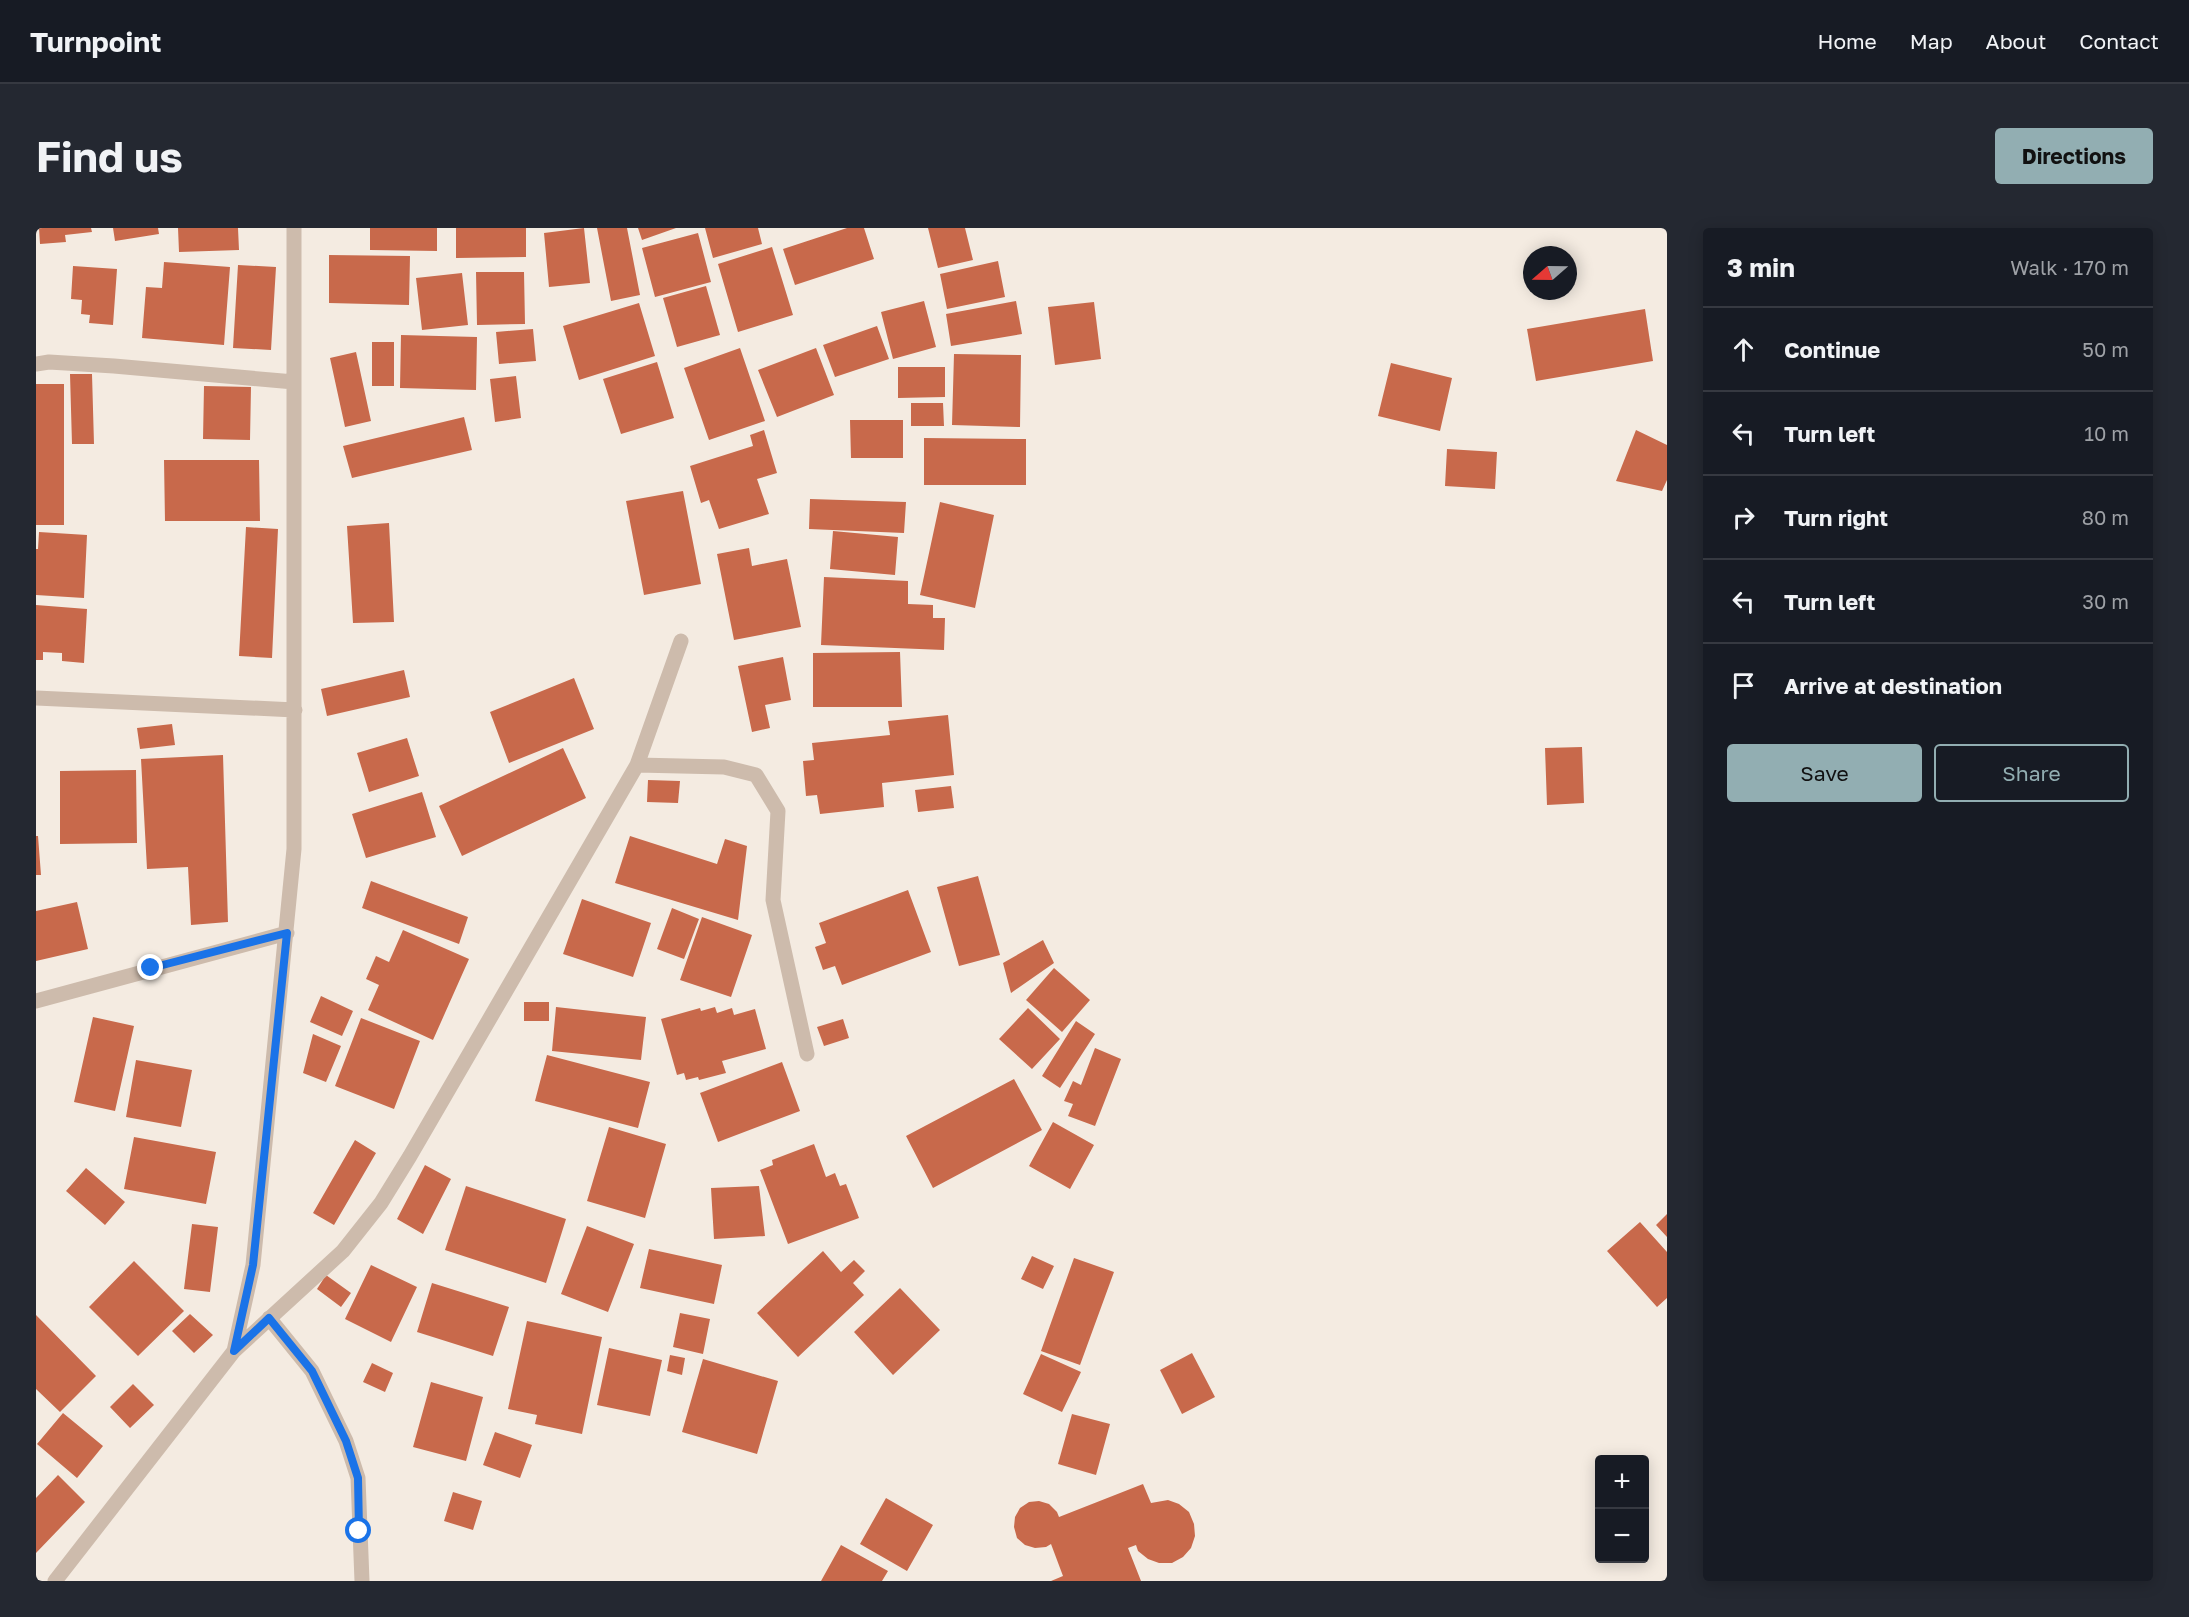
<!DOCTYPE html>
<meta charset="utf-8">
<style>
:root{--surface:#171b24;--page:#242831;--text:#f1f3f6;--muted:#9ea1a6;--line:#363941;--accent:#92aeb2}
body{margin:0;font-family:"Golos Text",sans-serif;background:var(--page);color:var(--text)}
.controls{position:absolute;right:18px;bottom:18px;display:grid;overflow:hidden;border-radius:6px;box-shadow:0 3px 15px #0003}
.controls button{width:54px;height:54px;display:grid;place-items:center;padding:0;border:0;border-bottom:2px solid var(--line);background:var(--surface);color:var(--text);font:30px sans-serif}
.compass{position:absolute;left:1487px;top:18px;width:54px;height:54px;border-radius:50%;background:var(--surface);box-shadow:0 3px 15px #0003;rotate:250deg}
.stop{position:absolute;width:18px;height:18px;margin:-14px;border:4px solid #1a73e8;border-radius:50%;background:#fff}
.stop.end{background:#1a73e8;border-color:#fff;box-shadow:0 2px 6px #0008}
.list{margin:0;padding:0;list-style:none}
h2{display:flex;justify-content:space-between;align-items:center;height:78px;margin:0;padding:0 24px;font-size:26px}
h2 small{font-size:20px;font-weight:400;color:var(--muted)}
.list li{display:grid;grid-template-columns:39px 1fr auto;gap:18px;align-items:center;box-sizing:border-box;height:84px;padding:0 24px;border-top:2px solid var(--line)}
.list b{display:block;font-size:22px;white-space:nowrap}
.list em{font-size:20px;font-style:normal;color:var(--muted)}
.actions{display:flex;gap:12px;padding:18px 24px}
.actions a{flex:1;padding:14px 0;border:2px solid var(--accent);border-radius:6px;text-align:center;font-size:21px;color:var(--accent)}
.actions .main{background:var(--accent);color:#111}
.icon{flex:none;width:33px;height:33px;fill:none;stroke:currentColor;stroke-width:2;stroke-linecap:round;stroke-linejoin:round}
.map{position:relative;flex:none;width:1631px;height:1353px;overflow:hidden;border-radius:6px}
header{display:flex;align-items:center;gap:36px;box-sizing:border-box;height:84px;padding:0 30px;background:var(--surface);border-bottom:2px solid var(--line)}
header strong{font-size:28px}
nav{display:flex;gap:33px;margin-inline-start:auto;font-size:21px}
.intro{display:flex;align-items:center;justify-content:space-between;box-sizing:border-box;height:144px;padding:0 36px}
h1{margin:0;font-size:42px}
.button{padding:15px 27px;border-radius:6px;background:var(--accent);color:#111;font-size:21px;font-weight:700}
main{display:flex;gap:36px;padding:0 36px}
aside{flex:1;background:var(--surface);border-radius:6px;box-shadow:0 3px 15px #0003}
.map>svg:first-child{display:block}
.building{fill:#c8694b}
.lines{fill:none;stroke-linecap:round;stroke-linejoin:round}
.minor{stroke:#cdbbac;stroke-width:15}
.route{stroke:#1a73e8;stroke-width:8}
</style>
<header>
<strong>Turnpoint</strong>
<nav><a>Home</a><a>Map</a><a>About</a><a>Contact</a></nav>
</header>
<div class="intro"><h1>Find us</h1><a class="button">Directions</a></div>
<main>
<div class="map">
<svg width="1631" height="1353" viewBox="0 0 1631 1353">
<rect width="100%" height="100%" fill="#f4ebe1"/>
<path class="building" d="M3 0H55L56 4 29 7 30 14 4 16Z
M77 0H122L123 6 79 13Z
M142 0H202L203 22 143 24Z
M334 0H401V23L334 22Z
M420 0H490V29L420 30Z
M548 0 554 55 513 59 508 5Z
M561 0H591L604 67 575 73Z
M602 0H640L606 12Z
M669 0H722L726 16 677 30Z
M811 0H828L838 31 759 57 747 21Z
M892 0H929L937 32 902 40Z
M662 5 675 54 619 69 606 20Z
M736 19 757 87 702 104 682 36Z
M293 27 374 28 373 77 293 75Z
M962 33 969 69 911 81 904 46Z
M128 34 194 39 188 117 106 110 110 59 126 60Z
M202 37 240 39 235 122 197 120Z
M37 38 81 41 77 97 53 95 54 87 45 86 46 72 35 71Z
M440 44H488L489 96 441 97Z
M426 45 432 97 386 102 380 50Z
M670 58 684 107 641 119 627 70Z
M888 73 900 119 857 131 845 84Z
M980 73 986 106 915 118 910 86Z
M1058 74 1065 131 1019 137 1012 79Z
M603 75 619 128 543 152 527 98Z
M1609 81 1617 133 1500 153 1491 101Z
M841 98 853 131 799 149 787 117Z
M497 101 500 133 463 136 460 104Z
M365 107 441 109 440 162 364 160Z
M336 114H358V158H336Z
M704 120 729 193 673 212 648 140Z
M780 120 798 167 741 189 722 142Z
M320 124 335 193 309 199 294 130Z
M918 126 985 127 984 199 916 197Z
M621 134 638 190 585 206 567 151Z
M1355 135 1416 150 1404 203 1342 188Z
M862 139H909V169L862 170Z
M34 146H56L58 216H36Z
M480 148 485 190 459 194 454 151Z
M0 156H28V297H0Z
M168 158 215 159 214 212 167 211Z
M875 175H907L908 198H875Z
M428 189 436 222 316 250 307 218Z
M814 192H867V230H815Z
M728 202 741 245 721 251 733 286 683 301 673 272 665 275 654 238 717 218 714 207Z
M1600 202 1631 217V252L1626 263 1580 253Z
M888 210 990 211V257H888Z
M1411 221 1461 224 1459 261 1409 258Z
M128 232H223L224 293H129Z
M647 263 665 356 608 367 590 273Z
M774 271 870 274 868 305 773 301Z
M904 274 958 287 939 380 884 367Z
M353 295 358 394 317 395 311 298Z
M210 299 242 301 236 430 203 428Z
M797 303 862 309 859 347 794 341Z
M3 304 51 307 48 370 0 367V321H2Z
M713 320 716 338 751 331 765 399 698 412 681 326Z
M788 349 872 353V376L897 377V390H909L908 422 785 417Z
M0 377 51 381 48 435 26 433V425L7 424V432H0Z
M864 424 866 479H777V425Z
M747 429 755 472 729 477 734 500 716 504 702 438Z
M368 442 374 469 291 488 285 461Z
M538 450 558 501 473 535 454 484Z
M912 487 918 547 846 555 848 579 784 586 781 567 770 568 767 533 778 532 776 515 854 507 852 493Z
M136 496 139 517 104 521 101 500Z
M371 510 383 548 333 564 321 525Z
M1546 519 1548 575 1511 577 1509 520Z
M527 520 550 570 426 628 403 578Z
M187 527 192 694 155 697 152 639 111 641 105 531Z
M100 542 101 615 24 616V543Z
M612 552 644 553 642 575 611 574Z
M915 558 918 580 882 584 879 562Z
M386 564 400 609 330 630 316 586Z
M0 608H2L5 647H0Z
M594 608 681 636 689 611 711 618 702 692 579 655Z
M942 648 964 727 923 738 901 659Z
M335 653 432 689 423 716 326 680Z
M872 662 895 724 806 757 799 738 787 742 779 719 790 715 783 695Z
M546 671 615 695 597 749 527 726Z
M41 674 52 721 0 733V683Z
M636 680 663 691 648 731 621 721Z
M666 689 716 707 695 769 644 752Z
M367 702 433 731 397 812 332 782 343 757 330 751 340 728 353 734Z
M1007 712 1018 735 975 765 967 735Z
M1018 740 1054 772 1026 804 990 772Z
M285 768 317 783 306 808 274 794Z
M488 774H513V793H488Z
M520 779 610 789 605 832 516 823Z
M679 779 681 785 696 780 698 787 719 781 730 821 686 833 690 845 663 852 662 849 650 852 648 845 641 847 625 791 664 780 665 783Z
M992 780 1024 811 996 841 963 811Z
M57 789 98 798 79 883 38 874Z
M325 790 384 813 358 881 299 858Z
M807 791 813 810 788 818 781 799Z
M1040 793 1059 806 1024 860 1006 848Z
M277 806 305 818 290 854 267 845Z
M1059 820 1085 831 1059 898 1032 888 1037 876 1028 873 1037 853 1045 857Z
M511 827 614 854 602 900 499 873Z
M100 832 156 842 145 899 90 889Z
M746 834 764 883 682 914 664 865Z
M978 851 1006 902 897 960 870 908Z
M1017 894 1058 917 1034 961 993 938Z
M573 899 630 916 609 990 551 973Z
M98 909 180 924 170 976 88 961Z
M319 912 340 925 298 997 277 985Z
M778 916 790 949 799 945 804 958 810 956 823 990 752 1016 724 942 737 937 736 932Z
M389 937 415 951 387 1006 361 991Z
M50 940 89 974 69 997 30 963Z
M430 958 530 991 510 1055 409 1022Z
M723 958 729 1008 678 1011 675 960Z
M1631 986V1009L1620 997Z
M1604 994 1631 1024V1070L1621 1079 1571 1023Z
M156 996 182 999 174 1064 148 1061Z
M551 998 598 1016 572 1084 525 1066Z
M613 1021 686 1037 678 1076 604 1060Z
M787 1023 805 1044 818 1032 829 1043 817 1055 828 1067 762 1129 721 1085Z
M996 1028 1018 1038 1007 1061 985 1051Z
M1038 1030 1078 1044 1044 1137 1005 1123Z
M98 1033 148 1083 102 1128 53 1079Z
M335 1037 381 1059 355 1114 309 1091Z
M290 1047 315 1065 305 1079 281 1061Z
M396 1055 473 1079 457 1128 381 1104Z
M864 1060 904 1102 857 1147 818 1104Z
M644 1085 674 1091 667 1126 637 1119Z
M154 1086 177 1107 158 1125 136 1103Z
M0 1087 60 1148 24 1184 0 1161Z
M491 1093 566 1109 546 1206 499 1196 501 1187 472 1181Z
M573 1120 626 1132 614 1188 561 1177Z
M1156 1125 1179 1169 1146 1186 1124 1142Z
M1005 1126 1045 1144 1026 1184 987 1166Z
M634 1127 649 1130 646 1147 631 1143Z
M667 1131 742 1153 721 1226 646 1204Z
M336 1135 357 1145 349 1164 327 1154Z
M395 1154 447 1169 430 1233 377 1219Z
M97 1156 118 1177 94 1200 74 1179Z
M27 1185 67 1218 41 1250 1 1216Z
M1036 1186 1074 1196 1060 1247 1022 1236Z
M459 1204 496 1217 484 1250 447 1237Z
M22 1247 49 1274 0 1325V1270Z
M1107 1256 1115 1275 1132 1272 1143 1276 1153 1284 1158 1296 1159 1308 1155 1320 1147 1329 1136 1335H1123L1112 1331 1102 1323 1100 1317 1092 1320 1105 1353H1015L1027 1348 1015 1316 1010 1319 999 1320 989 1317 981 1310 978 1299 979 1289 984 1280 993 1274 1003 1273 1013 1276 1021 1284 1023 1289Z
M417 1264 446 1273 437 1302 408 1293Z
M850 1270 897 1297 871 1343 824 1316Z
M805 1317 852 1343 846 1353H785Z"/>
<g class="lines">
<path class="minor" d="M0 136 13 134 78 138 258 154
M0 470 259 482
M601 537 688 539 720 547 742 583 737 672 771 826
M0 773 251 705
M233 1090 276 1143 310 1213 322 1250 326 1353
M198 1123 307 1023 345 975 374 928 601 537 645 413
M19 1353 198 1123 217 1037 258 621V0"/>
</g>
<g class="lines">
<path class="route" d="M115 740 251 705 217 1037 198 1123 233 1090 276 1143 310 1213 322 1250 323 1303"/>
</g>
</svg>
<div class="controls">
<button>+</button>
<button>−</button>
</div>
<svg class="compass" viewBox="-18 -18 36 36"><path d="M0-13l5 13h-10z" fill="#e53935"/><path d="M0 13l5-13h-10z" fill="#9ea1a6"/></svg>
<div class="stop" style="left:323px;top:1303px"></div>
<div class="stop end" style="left:115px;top:740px"></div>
</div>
<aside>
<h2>3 min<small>Walk · 170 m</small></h2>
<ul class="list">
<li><svg class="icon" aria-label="ahead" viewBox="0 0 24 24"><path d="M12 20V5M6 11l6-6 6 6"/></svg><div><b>Continue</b></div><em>50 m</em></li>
<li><svg class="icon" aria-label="left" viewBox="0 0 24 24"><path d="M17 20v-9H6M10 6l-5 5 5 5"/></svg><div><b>Turn left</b></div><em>10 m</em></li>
<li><svg class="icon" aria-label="right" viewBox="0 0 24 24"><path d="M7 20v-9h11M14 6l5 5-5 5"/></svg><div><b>Turn right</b></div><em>80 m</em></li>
<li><svg class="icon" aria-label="left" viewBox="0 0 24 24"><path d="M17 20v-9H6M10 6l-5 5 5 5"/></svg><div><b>Turn left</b></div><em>30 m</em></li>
<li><svg class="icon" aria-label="arrive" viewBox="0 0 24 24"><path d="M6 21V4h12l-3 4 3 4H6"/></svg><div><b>Arrive at destination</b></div></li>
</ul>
<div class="actions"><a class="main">Save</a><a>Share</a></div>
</aside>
</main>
